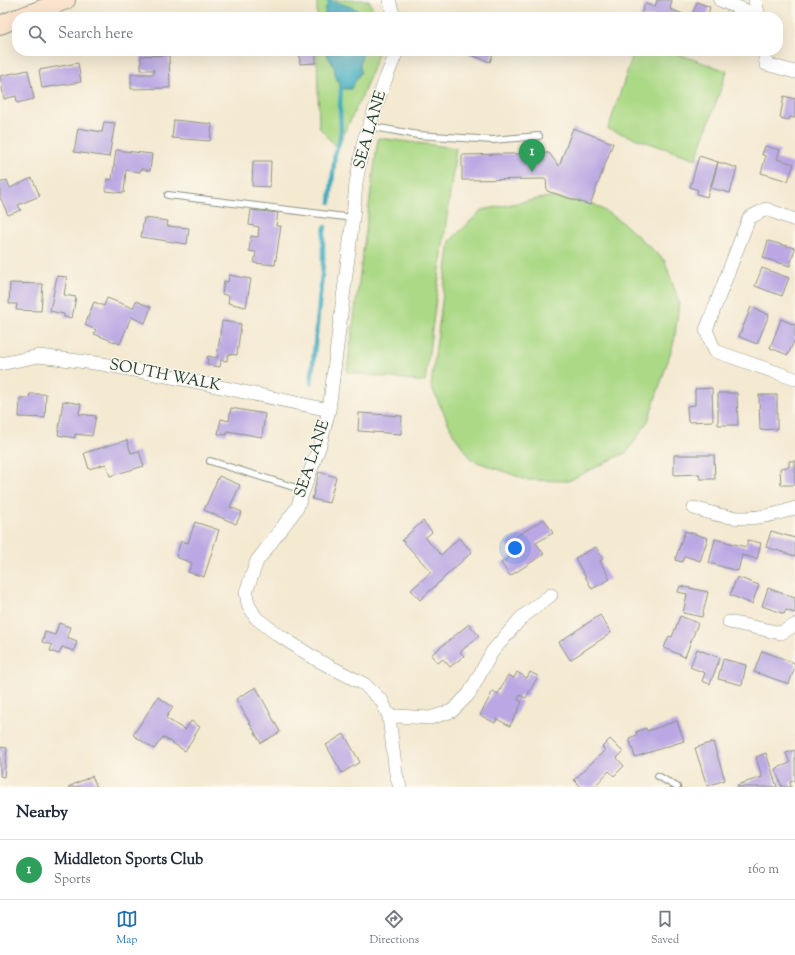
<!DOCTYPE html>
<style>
:root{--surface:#fff;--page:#f2f2f3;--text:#1f2937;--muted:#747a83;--line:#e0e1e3;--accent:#1f6fb2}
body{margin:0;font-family:"Sorts Mill Goudy",serif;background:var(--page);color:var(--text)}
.you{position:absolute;left:515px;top:548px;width:14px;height:14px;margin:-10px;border:3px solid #fff;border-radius:50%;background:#1a73e8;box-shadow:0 0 0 6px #1a73e833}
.badge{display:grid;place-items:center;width:26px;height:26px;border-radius:50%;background:var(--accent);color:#fff;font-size:13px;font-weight:700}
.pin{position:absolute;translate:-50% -33px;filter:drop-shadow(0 1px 2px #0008)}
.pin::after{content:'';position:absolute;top:21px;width:14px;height:12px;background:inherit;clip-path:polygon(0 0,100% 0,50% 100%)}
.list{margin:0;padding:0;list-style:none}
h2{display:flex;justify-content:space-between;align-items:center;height:52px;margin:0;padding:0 16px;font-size:17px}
h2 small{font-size:13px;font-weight:400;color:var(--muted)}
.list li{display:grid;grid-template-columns:26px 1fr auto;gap:12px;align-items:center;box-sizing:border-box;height:60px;padding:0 16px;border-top:1px solid var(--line)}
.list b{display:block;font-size:15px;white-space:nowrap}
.list p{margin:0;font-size:13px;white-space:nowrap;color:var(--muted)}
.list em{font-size:13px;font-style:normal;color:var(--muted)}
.icon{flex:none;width:22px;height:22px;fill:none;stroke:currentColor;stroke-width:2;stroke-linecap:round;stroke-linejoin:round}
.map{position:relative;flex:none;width:795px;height:787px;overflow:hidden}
.search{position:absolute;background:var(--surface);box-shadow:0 4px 16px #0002;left:12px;right:12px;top:12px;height:44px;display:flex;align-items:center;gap:10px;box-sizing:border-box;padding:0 14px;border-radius:16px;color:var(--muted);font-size:15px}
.sheet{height:112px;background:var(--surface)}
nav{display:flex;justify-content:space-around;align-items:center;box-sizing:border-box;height:56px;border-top:1px solid var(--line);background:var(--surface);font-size:11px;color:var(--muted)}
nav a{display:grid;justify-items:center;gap:2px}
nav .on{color:var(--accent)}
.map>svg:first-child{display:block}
.green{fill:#acd986;stroke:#668b5d}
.water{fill:#40abbf;stroke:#30747a}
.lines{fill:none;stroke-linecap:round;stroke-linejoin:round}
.stream{stroke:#40abbf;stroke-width:4.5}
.building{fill:#baa7e3}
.lane-casing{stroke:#8a9382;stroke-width:8}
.street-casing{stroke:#8a9382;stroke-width:14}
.secondary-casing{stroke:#8a9382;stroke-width:20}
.lane{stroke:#fff;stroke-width:6}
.street{stroke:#fff;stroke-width:13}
.secondary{stroke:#fce5cf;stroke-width:18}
.labels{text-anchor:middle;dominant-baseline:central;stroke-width:3;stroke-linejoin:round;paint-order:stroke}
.street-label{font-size:16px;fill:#1f3d34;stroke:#fbf7ec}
</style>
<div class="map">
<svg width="795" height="787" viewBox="0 0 795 787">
<rect width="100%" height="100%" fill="#fbf7ec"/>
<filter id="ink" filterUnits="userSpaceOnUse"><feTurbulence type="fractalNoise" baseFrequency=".025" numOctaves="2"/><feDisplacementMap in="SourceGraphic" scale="8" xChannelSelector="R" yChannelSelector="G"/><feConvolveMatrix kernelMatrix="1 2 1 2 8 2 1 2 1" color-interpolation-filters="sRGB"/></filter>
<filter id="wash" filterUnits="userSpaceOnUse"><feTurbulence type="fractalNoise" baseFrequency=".012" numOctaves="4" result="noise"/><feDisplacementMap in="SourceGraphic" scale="16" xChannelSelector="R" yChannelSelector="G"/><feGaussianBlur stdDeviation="0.9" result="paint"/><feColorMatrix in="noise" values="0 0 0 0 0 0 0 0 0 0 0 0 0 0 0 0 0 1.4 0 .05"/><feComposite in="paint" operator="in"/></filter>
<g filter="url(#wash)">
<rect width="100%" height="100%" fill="#f4e9d1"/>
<path class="green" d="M317 0H369L376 17H317Z
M317 51H379L363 94 337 148 319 127Z
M634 51H669L727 71 696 159 608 129Z
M378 138 456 148 425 382 347 372Z
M548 197 594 204 622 222 665 261 679 303 674 342 648 421 627 452 568 481 527 480 472 460 454 435 431 386 450 241 482 210Z"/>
<path class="water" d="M337 2 356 9 365 17H325V9L329 3Z
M325 51H363L360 64 361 72 351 89H341L335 75 334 67Z"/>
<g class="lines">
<path class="stream" d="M329 3 331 0
M330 202 335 153 339 143 341 130 340 108 341 89
M311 383 323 265V237L325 227"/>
</g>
<g id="blocks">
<path class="building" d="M657 0H672L670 9 691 17 697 2 710 7 707 17H640L645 4 655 7Z
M299 51H316V63L300 64Z
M469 51H494L490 62 468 54Z
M169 55 170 88 131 89V74H154V70H141V56Z
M78 63 81 82 42 88 39 70Z
M28 70 34 99 17 103 16 96 4 99 0 76Z
M784 96 795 99V118L790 117 789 120 780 118Z
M174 120 212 124 210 141 172 138Z
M104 122 115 123 109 157 74 152 78 128 102 132Z
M573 128 613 143 590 205 547 191 546 179 462 180V155L549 153 559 166Z
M765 146 780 150 777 159 794 164 788 181 761 173 766 156 762 155Z
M116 150 152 154 150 171 141 169 140 172 126 170 124 193 106 191 107 179 112 180Z
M699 156 718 162 707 197 697 194 698 190 690 187Z
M253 161H271L270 187 252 186Z
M718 162 737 168 730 193 711 188Z
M32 178 40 196 18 205 21 210 8 215 1 199H0V183L7 180 10 188Z
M251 210 278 213 276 226H281L275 265 254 263 256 252 249 251 251 236 258 237 259 227 249 225Z
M144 218 168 221 167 226 189 228 187 244 141 237Z
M768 241 795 248 790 266 763 258Z
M762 268 789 278 782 296 755 286Z
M229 275 251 279 246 307 228 303 229 296 222 294 224 281 228 282Z
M57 276 67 277 64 295 76 297 72 318 64 317V314L50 311Z
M10 283 43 284 41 311 16 310 17 304H9Z
M107 298 133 308 136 301 151 307 145 323 131 317 120 344 94 334 96 330 85 325 94 302 104 306Z
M751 307 769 315 757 344 739 337Z
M781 319 795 325V342L794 341 788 355 770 348Z
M222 321 241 324 237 355 228 354 227 361 221 360 220 367 207 365 208 356 217 358Z
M712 388 713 421 688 422 687 406 695 405V389Z
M718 393H737L738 425H718Z
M30 394H46L45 418 19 417 20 398H29Z
M759 395H777V429L760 430Z
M63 401 81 404 79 414 96 416 92 436 75 434V438L58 435Z
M231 408 265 414 262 437 227 431V435L218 434 221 419 229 421Z
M359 413 402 416 401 434 358 431Z
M127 440 131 453 139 451 144 466 110 476 106 464 89 469 84 453Z
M674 455H714L715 479H700L699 474 674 475Z
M789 461H795V485H781L780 468 789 467Z
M319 472 336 477 329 503 312 499Z
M219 476 240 485 230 507 242 512 236 524 204 510Z
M544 519 553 533 536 543 544 554 510 576 501 563 514 555 506 543Z
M423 521 432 532 425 538 441 555 459 538 472 552 420 600 411 590 431 572 402 540Z
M195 522 219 530 204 577 188 572 192 563 176 557 181 541 188 543Z
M685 531 708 538 700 561 685 556 682 562 675 560Z
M771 531 795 538V556L766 547Z
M715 539 746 547 748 540 761 543 757 559 742 555 738 571 709 563Z
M596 547 603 559 600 561 610 579 592 589 575 558Z
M737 577 759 585 752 604 730 595Z
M680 586 708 592 702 617 683 613 687 594 678 592Z
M768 588 795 598V613L786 610 784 614 762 606Z
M600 615 611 633 570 660 559 642Z
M680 616 698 623 685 657 664 648 669 636 672 637Z
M59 623 70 627 67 637 77 641 74 651 62 647 59 654 50 651 52 645 42 642 45 632 55 635Z
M469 624 479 636 460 652 464 656 450 667 443 659 438 663 431 655Z
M697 649 720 658 710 684 702 681 705 673 690 667Z
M762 651 795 663V667L789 684 754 672Z
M723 659 746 665 742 685 718 679Z
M517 672 527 678 530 672 538 676 526 698 520 695 518 700 522 702 510 726 497 719 495 723 480 715 493 691 498 694 508 675 514 678Z
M256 687 280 732 261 743 236 699Z
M158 697 173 707 166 718 185 730 191 721 200 727 185 751 163 737 154 749 133 735Z
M677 721 684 741 635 757 629 738 637 735 636 732 646 728 647 731Z
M344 734 360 762 342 773 326 745Z
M610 739 623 752 617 758 624 766 614 776 609 771 594 787H581L574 780 605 750 602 747Z
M713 742 725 780 707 786 695 748Z
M0 747 7 748 4 777 0 776Z
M795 750V781L790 782 791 787H782L775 769 790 763 786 753Z
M766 753 777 787H738L737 785 762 777 756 757Z
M92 776 97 787H68Z"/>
</g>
</g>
<g filter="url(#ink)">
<use href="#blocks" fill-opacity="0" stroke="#8a9382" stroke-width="1"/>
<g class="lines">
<g class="lane-casing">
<path id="lane" d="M369 126 418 135 493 140 539 136
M168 195 353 218
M210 461 303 490
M658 776 677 787"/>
</g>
<g class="street-casing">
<path id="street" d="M389 0 394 17
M720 0 759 16
M755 0 759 17
M397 51 386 78 364 140 356 183 353 218 329 410 320 445 297 508 257 561 246 592 248 604 256 618 277 634 319 661 364 684 382 701 389 717 396 774 400 787
M764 51 766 64 795 72
M795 220 766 209 749 218 706 330 715 351 795 379
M0 364 39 356 102 364 188 380 329 410
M694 508C704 511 714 514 724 516 748 521 773 516 795 508
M729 622 781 633 795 625
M389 717 397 716 430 718 452 711 469 694 492 652 521 618 551 595"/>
</g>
<g class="secondary-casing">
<path id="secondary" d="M21 17 66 0
M0 25 17 18"/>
</g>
<use href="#lane" class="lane"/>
<use href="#street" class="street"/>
<use href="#secondary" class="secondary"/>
</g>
</g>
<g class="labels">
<g class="street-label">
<text transform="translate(371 130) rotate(-74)">SEA LANE</text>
<text transform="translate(165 376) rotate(11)">SOUTH WALK</text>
<text transform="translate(313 459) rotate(-72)">SEA LANE</text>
</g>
</g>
</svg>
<div class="you"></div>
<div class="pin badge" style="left:532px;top:172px;background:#2e9e5b">1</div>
<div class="search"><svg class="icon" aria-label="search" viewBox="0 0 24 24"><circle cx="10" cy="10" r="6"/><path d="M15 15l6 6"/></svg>Search here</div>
</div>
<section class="sheet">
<h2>Nearby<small></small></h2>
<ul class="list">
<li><span class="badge" style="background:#2e9e5b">1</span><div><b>Middleton Sports Club</b><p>Sports</p></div><em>160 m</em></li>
</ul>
</section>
<nav>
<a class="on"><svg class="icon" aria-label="map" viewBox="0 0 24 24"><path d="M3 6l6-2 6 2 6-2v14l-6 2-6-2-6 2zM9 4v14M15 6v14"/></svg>Map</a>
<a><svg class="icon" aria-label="directions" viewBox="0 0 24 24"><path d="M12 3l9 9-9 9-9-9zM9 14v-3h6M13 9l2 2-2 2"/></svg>Directions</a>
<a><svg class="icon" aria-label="saved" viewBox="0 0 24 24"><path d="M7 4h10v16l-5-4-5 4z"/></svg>Saved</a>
</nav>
